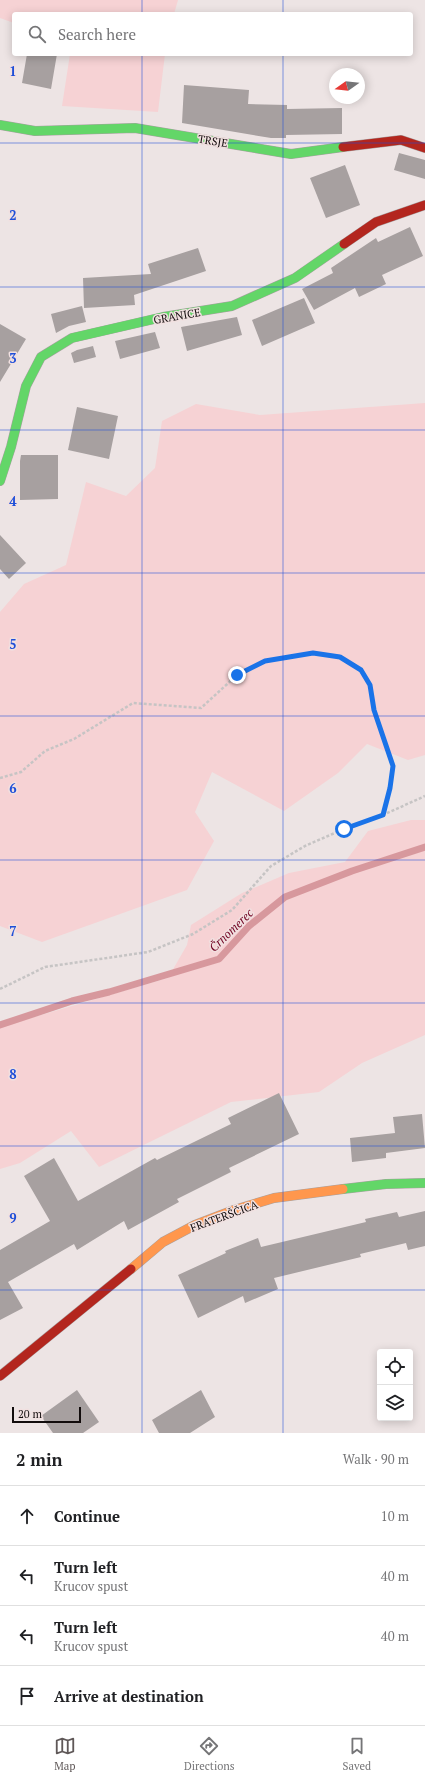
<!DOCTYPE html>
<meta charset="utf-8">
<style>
:root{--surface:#fff;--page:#f2f2f2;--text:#202124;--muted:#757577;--line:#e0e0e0;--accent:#5f5858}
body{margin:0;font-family:"PT Serif",serif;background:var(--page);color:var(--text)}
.controls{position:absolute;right:12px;bottom:12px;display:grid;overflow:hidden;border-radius:4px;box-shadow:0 2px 10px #0003}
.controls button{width:36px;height:36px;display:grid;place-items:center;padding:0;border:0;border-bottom:1px solid var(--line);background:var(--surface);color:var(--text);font:20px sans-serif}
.compass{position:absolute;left:329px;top:68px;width:36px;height:36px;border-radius:50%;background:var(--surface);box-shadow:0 2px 10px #0003;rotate:255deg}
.scale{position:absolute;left:12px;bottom:10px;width:69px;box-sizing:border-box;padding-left:4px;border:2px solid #120c0c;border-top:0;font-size:11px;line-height:14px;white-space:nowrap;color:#120c0c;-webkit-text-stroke:3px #f1e0e0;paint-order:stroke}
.stop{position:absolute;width:12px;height:12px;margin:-9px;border:3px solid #1a73e8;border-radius:50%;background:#fff}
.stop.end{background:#1a73e8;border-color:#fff;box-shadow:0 1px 4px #0008}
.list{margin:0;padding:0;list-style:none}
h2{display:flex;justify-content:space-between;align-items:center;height:52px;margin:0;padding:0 16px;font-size:17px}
h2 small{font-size:13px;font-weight:400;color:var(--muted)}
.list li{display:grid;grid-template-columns:26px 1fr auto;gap:12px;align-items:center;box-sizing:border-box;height:60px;padding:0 16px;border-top:1px solid var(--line)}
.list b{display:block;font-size:15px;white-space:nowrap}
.list p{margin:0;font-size:13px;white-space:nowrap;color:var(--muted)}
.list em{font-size:13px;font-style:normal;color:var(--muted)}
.icon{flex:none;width:22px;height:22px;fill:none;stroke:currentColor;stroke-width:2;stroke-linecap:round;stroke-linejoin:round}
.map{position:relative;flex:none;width:425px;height:1433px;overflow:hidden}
.search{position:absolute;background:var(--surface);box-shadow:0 2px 10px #0003;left:12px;right:12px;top:12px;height:44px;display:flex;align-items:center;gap:10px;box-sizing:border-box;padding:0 14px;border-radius:4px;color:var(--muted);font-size:15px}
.sheet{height:292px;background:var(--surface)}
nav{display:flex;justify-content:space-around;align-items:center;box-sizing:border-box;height:56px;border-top:1px solid var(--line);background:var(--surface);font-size:11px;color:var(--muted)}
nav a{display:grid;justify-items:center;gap:2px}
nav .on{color:var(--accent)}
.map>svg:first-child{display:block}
.green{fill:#f6d2d4}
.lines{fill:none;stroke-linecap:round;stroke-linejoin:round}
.stream{stroke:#d7989d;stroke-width:7}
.building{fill:#a7a0a0}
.fast-casing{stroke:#a7a0a0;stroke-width:10}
.slow-casing{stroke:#a7a0a0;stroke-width:10}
.jam-casing{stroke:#a7a0a0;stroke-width:10}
.path{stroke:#c6c4c4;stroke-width:2.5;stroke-dasharray:3 2;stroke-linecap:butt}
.fast{stroke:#63d668;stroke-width:9}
.slow{stroke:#ff974d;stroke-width:9}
.jam{stroke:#b3261e;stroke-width:9}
.route{stroke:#1a73e8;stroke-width:5}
.grid{fill:none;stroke:#1d4ed8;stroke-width:1;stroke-opacity:0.55}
.labels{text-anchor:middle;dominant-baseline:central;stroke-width:3;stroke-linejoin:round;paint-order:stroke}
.street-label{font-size:11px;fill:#120c0c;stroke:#f1e0e0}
.water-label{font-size:12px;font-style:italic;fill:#700020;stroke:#f1e0e0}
.grid-label{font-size:13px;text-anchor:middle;font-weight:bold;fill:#1d4ed8;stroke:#f1e0e0;stroke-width:3;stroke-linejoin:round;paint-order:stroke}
</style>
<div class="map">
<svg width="425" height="1433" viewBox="0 0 425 1433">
<rect width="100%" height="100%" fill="#ede4e4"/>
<path class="green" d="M0 0H178L174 14H14V23L0 18Z
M70 54H165L158 112 62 106Z
M425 403V755L408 760 367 744 338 773 284 811 212 772 195 812 214 841 187 890 42 942 0 926V612L24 584 66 565 86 482 126 496 155 468 162 421 196 404 260 415Z
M411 820H425V1035L362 1063 319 1092 231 1102 99 1167 71 1131 20 1163 0 1169V1027L168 978 187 945 191 925 242 893 289 873 345 862 368 831Z"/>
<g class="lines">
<path class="stream" d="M0 1025 72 1001 109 992 219 959 249 926 285 897 352 871 425 847"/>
</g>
<path class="building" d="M27 54H57L51 89 22 83Z
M184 85 249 90 248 104 287 105V109L342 108V134L286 135V138H271L182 123Z
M399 153 425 160V179L394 170Z
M345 165 360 205 326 218 310 178Z
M410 227 423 256 382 275 386 284 359 297 355 288 314 310 302 289 333 273 331 268 376 238 378 242Z
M198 248 206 271 134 295 135 305 84 308 83 278 151 274 148 264Z
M304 298 315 323 262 346 252 320Z
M82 306 86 322 69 326 56 333 51 314Z
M237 317 242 335 187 351 181 327Z
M0 324 26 339 0 382Z
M155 332 160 348 120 359 115 341Z
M93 346 96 357 74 363 71 353 77 350Z
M77 407 118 416 109 459 68 450Z
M21 455H58V499L20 500V461Z
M0 535 26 563 9 579 0 569Z
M279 1093 299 1134 229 1168 231 1172 177 1199 179 1202 128 1230 124 1221 77 1250 74 1244 8 1282 23 1308 0 1320V1250L50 1221 24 1176 54 1158 78 1201 155 1158 157 1160 231 1124 228 1118Z
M422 1114 425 1148 386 1153V1158L352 1162 350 1138 395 1133 393 1117Z
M425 1211V1246L408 1250 406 1243 360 1254 361 1257 274 1278 278 1289 245 1303 243 1296 198 1318 178 1275 226 1253 225 1251 258 1238 261 1247 366 1222 365 1219 397 1212 399 1217Z
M77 1390 99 1422 83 1433H53L41 1416Z
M201 1390 215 1417 190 1433H159L152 1420Z"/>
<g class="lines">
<g class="fast-casing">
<path id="fast" d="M0 125 35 131 135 128 291 154 343 147
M0 481 11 447 26 386 41 357 72 338 163 317 232 306 295 278 344 244
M343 1189 386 1184 425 1183"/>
</g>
<g class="slow-casing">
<path id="slow" d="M131 1269 163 1242 195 1225 234 1210 274 1198 343 1189"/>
</g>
<g class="jam-casing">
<path id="jam" d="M343 147 401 140 425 148
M344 244 376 222 425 205
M0 1376 131 1269"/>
</g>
<path class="path" d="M0 778 21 772 45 751 74 739 133 703 201 708 237 675 265 661 313 653 340 657 361 670 370 685 374 710 393 767 390 787 383 815
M0 989 45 967 148 952 193 934 232 910 271 866 305 846 344 829 383 815 425 796"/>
<use href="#fast" class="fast"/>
<use href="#slow" class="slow"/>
<use href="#jam" class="jam"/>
</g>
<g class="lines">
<path class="route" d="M237 675 265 661 313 653 340 657 361 670 370 685 374 710 393 766 390 788 383 815 344 829"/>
</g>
<path class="grid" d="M142 0V14M283 0V14M142 54V1433M283 54V1433M0 143H425M0 287H425M0 430H425M0 573H425M0 716H425M0 860H425M0 1003H425M0 1146H425M0 1290H425"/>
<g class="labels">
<g class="street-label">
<text transform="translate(213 141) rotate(9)">TRSJE</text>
<text transform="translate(177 316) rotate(-10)">GRANICE</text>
<text transform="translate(224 1216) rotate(-20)">FRATERŠČICA</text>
</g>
<g class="water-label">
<text transform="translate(231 930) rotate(-44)">Črnomerec</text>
</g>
</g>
<g class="grid-label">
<text x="13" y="76">1</text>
<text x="13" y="220">2</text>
<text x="13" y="363">3</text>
<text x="13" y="506">4</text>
<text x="13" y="649">5</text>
<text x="13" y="793">6</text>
<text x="13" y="936">7</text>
<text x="13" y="1079">8</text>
<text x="13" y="1223">9</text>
</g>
</svg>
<div class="controls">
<button><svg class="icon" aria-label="locate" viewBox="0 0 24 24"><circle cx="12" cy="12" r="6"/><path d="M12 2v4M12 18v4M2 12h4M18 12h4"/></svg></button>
<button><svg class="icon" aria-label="layers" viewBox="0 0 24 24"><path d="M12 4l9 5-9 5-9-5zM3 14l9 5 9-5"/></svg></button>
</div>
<svg class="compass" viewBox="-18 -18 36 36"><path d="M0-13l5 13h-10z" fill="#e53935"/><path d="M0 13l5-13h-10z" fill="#757577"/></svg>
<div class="scale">20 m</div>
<div class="stop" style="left:344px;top:829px"></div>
<div class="stop end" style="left:237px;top:675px"></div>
<div class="search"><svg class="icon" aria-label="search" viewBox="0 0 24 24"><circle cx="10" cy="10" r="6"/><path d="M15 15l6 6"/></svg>Search here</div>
</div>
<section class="sheet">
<h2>2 min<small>Walk · 90 m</small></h2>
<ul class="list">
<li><svg class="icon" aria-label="ahead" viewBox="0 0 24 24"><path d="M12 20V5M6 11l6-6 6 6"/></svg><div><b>Continue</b></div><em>10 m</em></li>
<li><svg class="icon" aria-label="left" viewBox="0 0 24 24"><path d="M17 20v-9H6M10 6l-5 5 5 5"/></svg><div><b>Turn left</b><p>Krucov spust</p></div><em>40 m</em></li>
<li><svg class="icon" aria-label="left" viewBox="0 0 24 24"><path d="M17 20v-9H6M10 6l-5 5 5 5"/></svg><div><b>Turn left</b><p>Krucov spust</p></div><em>40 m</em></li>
<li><svg class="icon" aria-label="arrive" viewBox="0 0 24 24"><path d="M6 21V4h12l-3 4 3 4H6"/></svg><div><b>Arrive at destination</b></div></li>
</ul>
</section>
<nav>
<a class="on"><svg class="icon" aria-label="map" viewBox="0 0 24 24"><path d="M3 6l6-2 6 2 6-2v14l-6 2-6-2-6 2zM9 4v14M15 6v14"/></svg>Map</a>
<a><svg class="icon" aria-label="directions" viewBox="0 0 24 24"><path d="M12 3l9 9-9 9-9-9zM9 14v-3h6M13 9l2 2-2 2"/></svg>Directions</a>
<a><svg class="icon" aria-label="saved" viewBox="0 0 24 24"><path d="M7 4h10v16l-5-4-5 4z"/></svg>Saved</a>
</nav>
